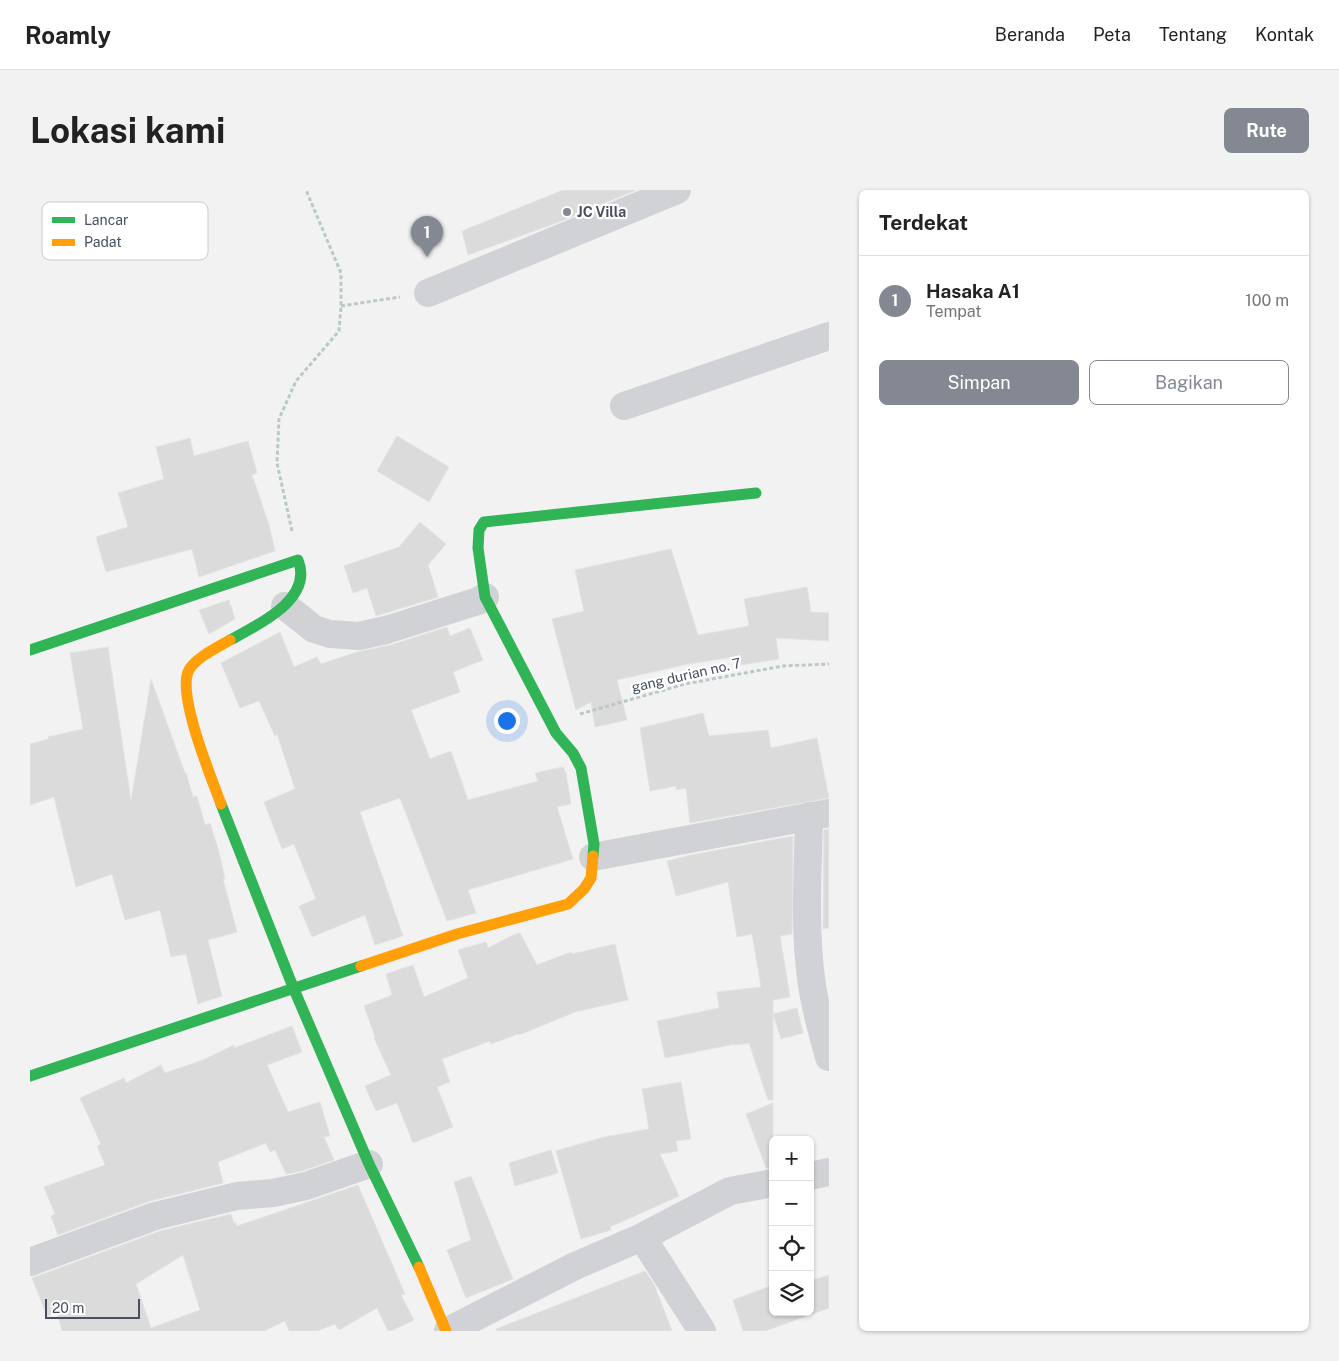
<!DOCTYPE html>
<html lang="id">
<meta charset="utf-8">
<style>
:root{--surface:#fff;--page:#f2f2f2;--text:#222;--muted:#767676;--line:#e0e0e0;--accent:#848893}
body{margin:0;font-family:"Public Sans",sans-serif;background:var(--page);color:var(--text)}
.controls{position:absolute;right:15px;bottom:15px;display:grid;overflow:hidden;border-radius:8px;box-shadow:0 1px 4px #0004}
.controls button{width:45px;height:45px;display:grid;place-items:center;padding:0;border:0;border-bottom:1px solid var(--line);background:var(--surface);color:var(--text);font:25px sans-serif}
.scale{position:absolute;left:15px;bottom:12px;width:95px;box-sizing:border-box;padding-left:5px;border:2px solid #484f60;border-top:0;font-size:14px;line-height:18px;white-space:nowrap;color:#484f60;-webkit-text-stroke:4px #fff;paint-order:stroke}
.you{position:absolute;left:476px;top:530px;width:18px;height:18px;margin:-12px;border:4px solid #fff;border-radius:50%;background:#1a73e8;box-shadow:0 0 0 8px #1a73e833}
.badge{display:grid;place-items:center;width:32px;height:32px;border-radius:50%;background:var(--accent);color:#fff;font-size:16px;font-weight:700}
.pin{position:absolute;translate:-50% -41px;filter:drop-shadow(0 1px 2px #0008)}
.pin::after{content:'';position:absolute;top:26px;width:18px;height:15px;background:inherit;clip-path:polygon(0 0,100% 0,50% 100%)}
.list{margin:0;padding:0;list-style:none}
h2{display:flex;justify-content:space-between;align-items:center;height:65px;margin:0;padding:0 20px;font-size:21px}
h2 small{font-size:16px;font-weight:400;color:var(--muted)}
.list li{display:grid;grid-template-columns:32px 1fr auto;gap:15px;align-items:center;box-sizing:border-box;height:90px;padding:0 20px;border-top:1px solid var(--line)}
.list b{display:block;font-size:19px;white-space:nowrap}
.list p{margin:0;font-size:16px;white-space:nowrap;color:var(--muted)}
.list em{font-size:16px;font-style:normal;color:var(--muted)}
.actions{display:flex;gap:10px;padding:15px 20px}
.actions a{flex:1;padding:11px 0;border:1px solid var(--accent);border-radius:8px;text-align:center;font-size:18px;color:var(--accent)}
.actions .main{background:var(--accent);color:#fff}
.icon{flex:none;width:28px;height:28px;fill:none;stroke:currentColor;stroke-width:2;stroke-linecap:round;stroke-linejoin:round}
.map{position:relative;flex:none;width:799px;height:1141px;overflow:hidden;border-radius:8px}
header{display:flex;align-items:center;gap:30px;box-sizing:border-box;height:70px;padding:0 25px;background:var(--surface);border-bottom:1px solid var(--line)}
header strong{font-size:24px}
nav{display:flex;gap:28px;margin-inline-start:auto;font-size:18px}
.intro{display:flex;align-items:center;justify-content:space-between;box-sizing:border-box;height:120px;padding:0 30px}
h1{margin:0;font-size:35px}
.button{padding:12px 22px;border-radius:8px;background:var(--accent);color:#fff;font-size:18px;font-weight:700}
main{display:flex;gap:30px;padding:0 30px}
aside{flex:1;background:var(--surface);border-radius:8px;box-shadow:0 1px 4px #0004}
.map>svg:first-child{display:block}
.building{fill:#dbdbdc;stroke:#e3e3e5;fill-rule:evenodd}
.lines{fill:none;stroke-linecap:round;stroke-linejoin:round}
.path{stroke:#bbc8c7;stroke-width:3;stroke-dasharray:4 2.5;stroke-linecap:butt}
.street{stroke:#d0d2d5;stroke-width:28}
.fast{stroke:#30b455;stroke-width:11}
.slow{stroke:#ff9f0a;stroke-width:11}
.poi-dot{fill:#848893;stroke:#fff;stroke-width:2}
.labels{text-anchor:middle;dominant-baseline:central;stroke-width:4.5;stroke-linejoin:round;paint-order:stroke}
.poi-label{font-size:14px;font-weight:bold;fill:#484f60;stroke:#fff;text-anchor:start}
.street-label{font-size:14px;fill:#484f60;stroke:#fff}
.key{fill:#fff;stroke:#c8cacf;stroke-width:1}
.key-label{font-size:14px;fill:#484f60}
</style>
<header>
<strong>Roamly</strong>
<nav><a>Beranda</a><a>Peta</a><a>Tentang</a><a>Kontak</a></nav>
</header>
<div class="intro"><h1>Lokasi kami</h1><a class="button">Rute</a></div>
<main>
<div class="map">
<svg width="799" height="1141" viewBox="0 0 799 1141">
<rect width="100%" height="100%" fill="#f2f2f2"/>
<path class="building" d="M533 0H606L529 32 438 65 432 41Z
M367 246 419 277 399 312 347 281Z
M160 248 164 266 218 251 227 283 222 285 239 335 245 361 169 387 162 359 76 382 66 347 98 337 88 303 134 289 126 257Z
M390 332 416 354 398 375 408 407 346 426 337 398 323 403 314 376 369 357Z
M641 359 668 445 719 436 714 409 777 397 781 422 799 423V451L746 448 749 469 711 475 710 466 658 474 587 490 597 530 565 537 561 512 546 520 522 429 554 421 545 380Z
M199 410 205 429 179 444 169 420Z
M417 437 420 446 440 438 453 470 423 482 430 502 381 520 400 569 421 561 438 610 508 591 505 583 533 577 536 583 541 614 527 617 543 669 438 700 446 723 417 731 370 608 330 622 373 746 345 755 335 725 282 747 269 716 286 709 264 654 252 659 234 612 265 599 247 544 245 546 229 511 210 518 191 473 250 442 264 477 287 467 291 474 327 462 361 455Z
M78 457 101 611 121 489 155 583H156L163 607 167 606 175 635 180 633 189 662 195 689H193L207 742 178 750 192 806 168 814 156 764 141 767 130 720 95 730 82 684 46 697 24 607 0 615V554L19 549 18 547 53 539 40 463Z
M673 523 679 546 738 540 741 558 787 548 799 608 660 633 656 598 646 600V596L620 601 610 538Z
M799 639V738L793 739 794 640Z
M763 646 762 744 750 746 760 807 743 810V910H738L719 853 705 855V854L635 868 627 831 689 818 687 802 731 797 722 744 707 747 698 692 646 706 637 671 661 665Z
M490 743 507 775 541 762 542 764 585 754 598 810 545 822 489 845 488 844 461 854 460 851 412 869 420 892 407 897 423 937 383 953 367 913 346 921 335 896 361 885 344 848 345 847 334 816 362 805 356 784 383 775 394 807 438 788 428 760 456 752 458 758 483 745Z
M767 818 773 843 751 849 743 824Z
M262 836 272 862 237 875 258 922 290 912 300 946 294 947 304 970 272 981 256 984 245 960 240 962 236 953 188 972 193 993 120 1011 28 1045 21 1026 25 1024 14 997 75 975 67 956 71 954 50 908 94 888 96 893 131 875 135 883 173 870 204 855V858Z
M651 892 661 949 646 951 648 961 630 964 649 1006 580 1037 581 1040 551 1049 526 961 574 947 619 939 612 899Z
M743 913V978H736L716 924Z
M521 960 528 983 485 996 479 973Z
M441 986 483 1089 436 1108 417 1060 441 1050 424 992Z
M328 995 375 1104 371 1105 384 1130 361 1141H358L347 1118 309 1140 305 1134 287 1141H259L255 1131 234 1141H32L27 1123 17 1126 2 1088 130 1041 201 1024 204 1033H206L207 1036ZM153 1065 170 1120 121 1138 106 1094Z
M615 1081 624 1094 642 1141H466V1139Z
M799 1085V1118L735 1141H713L703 1110 743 1095V1122H780V1091Z"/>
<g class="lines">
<path class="path" d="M311 116 370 107
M262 341 247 273 249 229 266 191 309 141 311 116V83L276 0
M550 524 655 494 753 476 799 474"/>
<path class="street" d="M398 103 647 0
M594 216 799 146
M255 416 284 439 300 444 329 446 356 440 448 411 455 407
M779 626C778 680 774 734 781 788 784 815 792 841 799 867
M563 667 799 623
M780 986 799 982
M612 1047 672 1141
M0 1072 125 1026 207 1006 243 1003 276 996 339 974
M418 1141 545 1076 612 1047 700 1001 743 993"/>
<path class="fast" d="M0 460 268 370C284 409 228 435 200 450
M191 614 263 797 339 974 389 1077
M563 666 564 654 551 578 543 563 526 543 455 407 448 358 449 340 454 332 726 303
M0 886 331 776"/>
<path class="slow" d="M191 614C181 587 148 507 158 482 163 469 188 457 200 450
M331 776 427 744 538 714 554 699 561 688 563 666
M389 1077 416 1141"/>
</g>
<circle class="poi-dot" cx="537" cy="22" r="5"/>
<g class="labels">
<g class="poi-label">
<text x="547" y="22">JC Villa</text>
</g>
<g class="street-label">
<text transform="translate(656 485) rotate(-13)">gang durian no. 7</text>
</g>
</g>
<rect x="12" y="12" width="166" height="58" rx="8" class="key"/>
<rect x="22" y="27" width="23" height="6" fill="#30b455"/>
<rect x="22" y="49" width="23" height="7" fill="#ff9f0a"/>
<g class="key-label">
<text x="54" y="35">Lancar</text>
<text x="54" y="57">Padat</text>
</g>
</svg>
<div class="controls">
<button>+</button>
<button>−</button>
<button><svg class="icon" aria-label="locate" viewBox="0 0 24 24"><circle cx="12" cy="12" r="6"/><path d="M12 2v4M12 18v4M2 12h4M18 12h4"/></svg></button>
<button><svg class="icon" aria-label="layers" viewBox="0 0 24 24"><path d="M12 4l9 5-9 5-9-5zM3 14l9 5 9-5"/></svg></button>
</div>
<div class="scale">20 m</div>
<div class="you"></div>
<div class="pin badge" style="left:397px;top:67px">1</div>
</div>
<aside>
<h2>Terdekat<small></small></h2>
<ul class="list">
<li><span class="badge">1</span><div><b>Hasaka A1</b><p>Tempat</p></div><em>100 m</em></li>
</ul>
<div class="actions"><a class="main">Simpan</a><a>Bagikan</a></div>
</aside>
</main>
